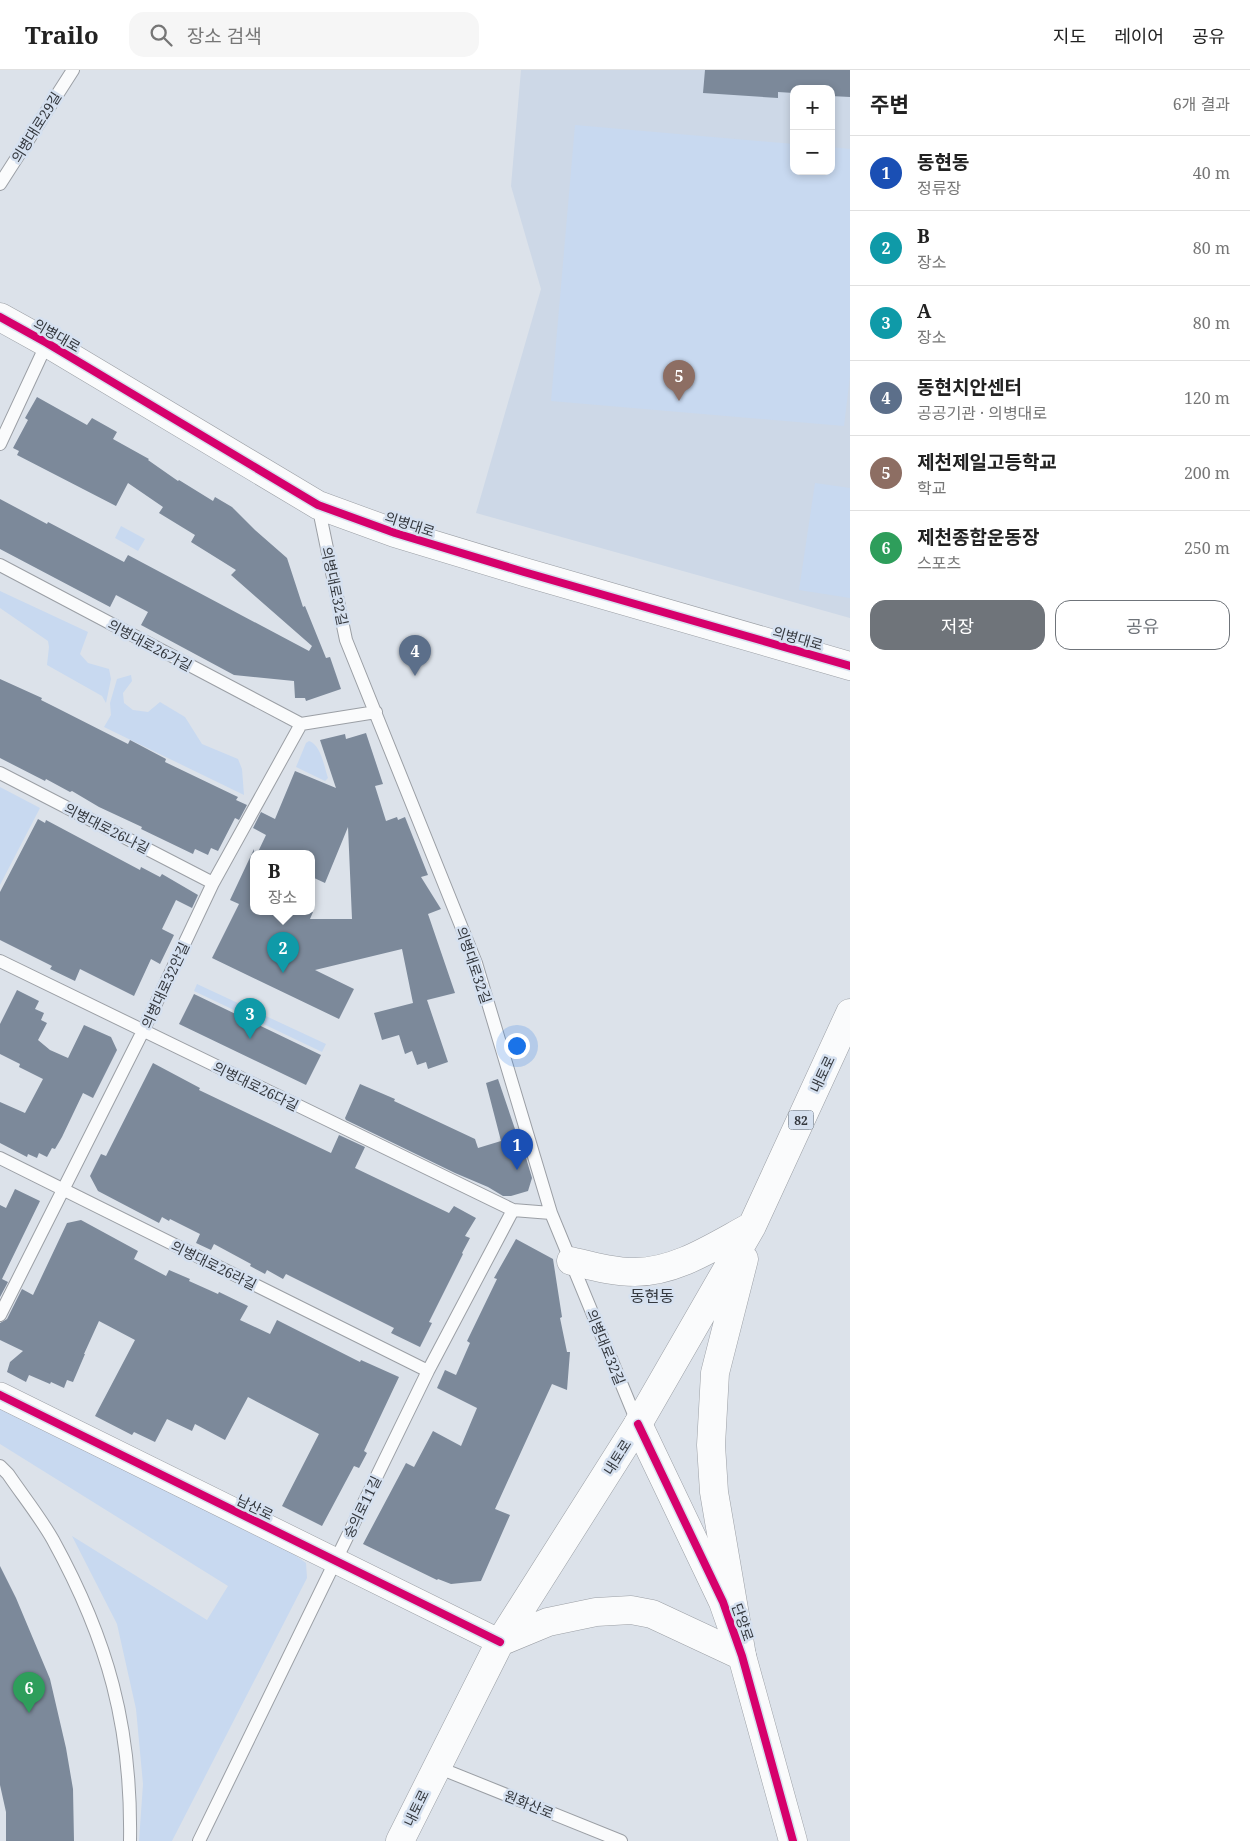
<!DOCTYPE html>
<html lang="ko">
<meta charset="utf-8">
<style>
:root{--surface:#fff;--page:#f6f6f6;--text:#222;--muted:#767676;--line:#e0e0e0;--accent:#6f747a}
body{margin:0;font-family:"Noto Serif","Noto Sans KR",serif;background:var(--page);color:var(--text)}
.controls{position:absolute;right:15px;top:15px;display:grid;overflow:hidden;border-radius:10px;box-shadow:0 2px 8px #0003}
.controls button{width:45px;height:45px;display:grid;place-items:center;padding:0;border:0;border-bottom:1px solid var(--line);background:var(--surface);color:var(--text);font:25px sans-serif}
.you{position:absolute;left:516px;top:975px;width:18px;height:18px;margin:-12px;border:4px solid #fff;border-radius:50%;background:#1a73e8;box-shadow:0 0 0 8px #1a73e833}
.badge{display:grid;place-items:center;width:32px;height:32px;border-radius:50%;background:var(--accent);color:#fff;font-size:16px;font-weight:700}
.pin{position:absolute;translate:-50% -41px;filter:drop-shadow(0 1px 2px #0008)}
.pin::after{content:'';position:absolute;top:26px;width:18px;height:15px;background:inherit;clip-path:polygon(0 0,100% 0,50% 100%)}
.popup{position:absolute;left:250px;top:780px;width:65px;height:65px;box-sizing:border-box;display:grid;place-content:center;border-radius:10px;background:var(--surface);filter:drop-shadow(0 1px 4px #0005);font-size:16px;white-space:nowrap;color:var(--muted)}
.popup b{font-size:19px;color:var(--text)}
.popup::after{content:'';position:absolute;left:50%;top:100%;margin-left:-10px;border:10px solid transparent;border-top-color:var(--surface)}
.list{margin:0;padding:0;list-style:none}
h2{display:flex;justify-content:space-between;align-items:center;height:65px;margin:0;padding:0 20px;font-size:21px}
h2 small{font-size:16px;font-weight:400;color:var(--muted)}
.list li{display:grid;grid-template-columns:32px 1fr auto;gap:15px;align-items:center;box-sizing:border-box;height:75px;padding:0 20px;border-top:1px solid var(--line)}
.list b{display:block;font-size:19px;white-space:nowrap}
.list p{margin:0;font-size:16px;white-space:nowrap;color:var(--muted)}
.list em{font-size:16px;font-style:normal;color:var(--muted)}
.actions{display:flex;gap:10px;padding:15px 20px}
.actions a{flex:1;padding:11px 0;border:1px solid var(--accent);border-radius:15px;text-align:center;font-size:18px;color:var(--accent)}
.actions .main{background:var(--accent);color:#fff}
.icon{flex:none;width:28px;height:28px;fill:none;stroke:currentColor;stroke-width:2;stroke-linecap:round;stroke-linejoin:round}
.map{position:relative;flex:none;width:850px;height:1771px;overflow:hidden}
header{display:flex;align-items:center;gap:30px;box-sizing:border-box;height:70px;padding:0 25px;background:var(--surface);border-bottom:1px solid var(--line)}
header strong{font-size:24px}
nav{display:flex;gap:28px;margin-inline-start:auto;font-size:18px}
.search{width:350px;height:45px;background:var(--page);display:flex;align-items:center;gap:12px;box-sizing:border-box;padding:0 18px;border-radius:15px;color:var(--muted);font-size:19px}
main{display:flex}
aside{flex:1;background:var(--surface)}
.map>svg:first-child{display:block}
.built{fill:#cdd8e7;fill-rule:evenodd}
.green{fill:#c8d9f0}
.building{fill:#7c899a}
.lines{fill:none;stroke-linecap:round;stroke-linejoin:round}
.lane-casing{stroke:#9b9fa5;stroke-width:14}
.street-casing{stroke:#9b9fa5;stroke-width:26}
.secondary-casing{stroke:#9b9fa5;stroke-width:29}
.primary-casing{stroke:#9b9fa5;stroke-width:29}
.lane{stroke:#fafbfc;stroke-width:12}
.street{stroke:#fafbfc;stroke-width:25}
.secondary{stroke:#fafbfc;stroke-width:28}
.primary{stroke:#fafbfc;stroke-width:28}
.cycleway-casing{stroke:#d6e1f0;stroke-width:11}
.cycleway{stroke:#d6006c;stroke-width:8}
.labels{text-anchor:middle;dominant-baseline:central;stroke-width:5;stroke-linejoin:round;paint-order:stroke}
.shield{fill:#d6e1f0;stroke:#656b73;stroke-width:1}
.shield-label{font-size:12px;font-weight:bold;fill:#34383e}
.street-label{font-size:14px;fill:#34383e;stroke:#d6e1f0}
.quarter-label{font-size:16px;fill:#34383e;stroke:#d6e1f0}
</style>
<header>
<strong>Trailo</strong>
<div class="search"><svg class="icon" aria-label="search" viewBox="0 0 24 24"><circle cx="10" cy="10" r="6"/><path d="M15 15l6 6"/></svg>장소 검색</div>
<nav><a>지도</a><a>레이어</a><a>공유</a></nav>
</header>
<main>
<div class="map">
<svg width="850" height="1771" viewBox="0 0 850 1771">
<rect width="100%" height="100%" fill="#dce2ea"/>
<path class="built" d="M521 0H850V548L476 443 541 219 511 116ZM794 19H831V101H794Z"/>
<path class="green" d="M575 55 794 74V101H831V77L850 79V306L844 356 551 331Z
M815 413 850 418V528L799 520Z
M121 456 145 469 138 481 115 468Z
M0 521 88 562 80 584 88 593 109 599 111 609 106 633 102 626 47 595 49 577 48 571 0 538Z
M131 605 132 611 123 623 124 633 133 640 148 642 160 632 185 647 202 674 238 689 242 699 244 725 104 657 111 645 110 633 117 609Z
M309 671C321 675 324 696 328 708L325 711 296 697 306 673Z
M0 717 40 738 0 815Z
M197 914 326 974 322 982 194 921Z
M0 1338 292 1483 306 1493 307 1508 172 1771H139L143 1714 136 1639 117 1554 72 1466 207 1550 228 1516 0 1374Z"/>
<path class="building" d="M705 0H850V27L831 26V19H794V23L778 22V28L703 23Z
M37 327 87 355 92 348 117 362 113 369 149 389 148 390 178 411 179 410 213 431 215 427 232 437 255 460 287 488 303 537 305 536 326 588 330 587 341 619 306 631 305 628H295L294 611 234 605 141 555 148 542 116 525 110 537 0 479V429L47 454 48 452 124 492 128 485 309 581 312 576 231 505 236 500 191 472 195 465 159 443 163 437 128 413 116 436 17 385 19 381 13 378 28 350 25 348Z
M0 609 42 628 41 630 55 637 128 674 130 670 166 689 165 692 238 727 236 730 247 735 239 750 235 748 218 781 211 778 208 785 195 779 193 784 141 759 142 757 99 737 72 721 70 722 46 709 45 711 0 688Z
M366 663 383 714 375 716 386 751 397 747 398 750 405 747 428 805 421 807 441 839 428 844 455 923 427 930 448 992 428 999 426 992 417 995 412 981 405 984 399 965 382 970 374 943 413 933 402 879 315 900 354 919 339 949 212 888 239 834 230 830 254 779V842H313L310 849H352L348 757 325 813 312 807V784H257L266 765 253 758 261 742 275 749 295 701 336 718 320 670 345 664 346 669Z
M38 749 45 753 46 750 140 800 141 797 160 807 162 804 198 825 192 838 176 830 162 859 174 865 160 894 151 889 134 926 80 899 75 911 50 899 52 896 0 870V822Z
M17 920 39 931 35 939 44 943 41 950 47 953 38 970 50 980 68 988 84 955 111 967 117 980 93 1028 83 1023 62 1067 55 1079 52 1078 47 1087 39 1083 37 1088 28 1084 27 1087 0 1073V1032L25 1043 43 1009 19 997 20 994 0 984V954Z
M194 924 321 985 306 1015 179 954Z
M153 993 200 1018 199 1020 331 1083 339 1065 365 1077 355 1098 449 1143 454 1136 476 1148 465 1166 470 1168 462 1183 463 1184 429 1252 432 1253 420 1277 391 1263 394 1258 286 1204 283 1209 267 1200 265 1204 250 1196 251 1194 214 1174 211 1180 196 1173 200 1164 170 1149 169 1151 162 1147 159 1153 98 1121 90 1106 101 1084 106 1086Z
M498 1009 516 1062 518 1061 532 1108 528 1121 511 1126H503L488 1117 455 1103 346 1050 345 1048 360 1014 395 1029 394 1031 475 1069 478 1078 501 1071 486 1013Z
M15 1119 40 1131 2 1209 8 1212 0 1227V1135L6 1138Z
M81 1150 138 1181 134 1189 166 1206 169 1200 190 1209 189 1211 218 1224 219 1222 248 1236 240 1250 270 1264 277 1250 360 1292 361 1290 399 1307 364 1381 367 1383 359 1398 354 1396 322 1456 282 1436 319 1364 248 1327 225 1370 195 1354 192 1361 167 1349 155 1372 134 1362 132 1365 95 1346 135 1270 99 1251 84 1284H85L73 1312 67 1310 64 1318 51 1312 50 1314 29 1305 26 1312 7 1302 10 1292 23 1281 0 1270V1253L7 1249 22 1219 33 1225 67 1153Z
M516 1169 553 1189 562 1247 560 1248 567 1282H570L567 1320 552 1314 495 1439 510 1445 481 1511 451 1514 438 1509 437 1510 363 1474 406 1393 414 1397 433 1361 461 1376 477 1338 437 1318 445 1300 456 1305 470 1273 467 1271 497 1209 494 1208Z
M0 1496 16 1528 50 1609 66 1678 73 1719 74 1771H6V1742L0 1715Z"/>
<g class="lines">
<g class="lane-casing">
<path id="lane" d="M0 114 73 0
M0 374 47 273
M318 435 346 570 476 893 551 1143 638 1354
M0 495 301 654
M0 703 213 813
M0 891 513 1140
M0 1088 428 1301
M0 1245 143 961 213 813 301 654 376 642
M0 1396 8 1404C23 1426 40 1447 53 1470 108 1570 132 1657 130 1771
M437 1697 621 1771
M199 1771 428 1301 513 1140 551 1143"/>
</g>
<g class="street-casing">
<path id="street" d="M0 1325 500 1572"/>
</g>
<g class="secondary-casing">
<path id="secondary" d="M0 247 47 273 318 435 395 463 524 502 850 596
M638 1354 723 1532 742 1586 793 1771"/>
</g>
<g class="primary-casing">
<path id="primary" d="M571 1191C592 1196 613 1202 635 1202 677 1202 716 1175 752 1156
M500 1572 548 1552 596 1542 631 1540 652 1544 742 1586
M742 1586 714 1422 711 1375 715 1303 744 1189
M400 1771 500 1572 638 1354 752 1156 850 943"/>
</g>
<use href="#lane" class="lane"/>
<use href="#street" class="street"/>
<use href="#secondary" class="secondary"/>
<use href="#primary" class="primary"/>
<g class="cycleway-casing">
<path id="cycleway" d="M0 247 47 273 318 435 395 463 524 502 850 596
M0 1325 500 1572
M638 1354 723 1532 742 1586 793 1771"/>
</g>
<use href="#cycleway" class="cycleway"/>
</g>
<g class="labels">
<rect class="shield" x="788.5" y="1040.5" width="25" height="19" rx="4"/>
<g class="shield-label">
<text x="801" y="1050">82</text>
</g>
<g class="street-label">
<text transform="translate(36 57) rotate(-58)">의병대로29길</text>
<text transform="translate(57 265) rotate(30)">의병대로</text>
<text transform="translate(410 454) rotate(18)">의병대로</text>
<text transform="translate(335 516) rotate(78)">의병대로32길</text>
<text transform="translate(798 568) rotate(16)">의병대로</text>
<text transform="translate(150 575) rotate(28)">의병대로26가길</text>
<text transform="translate(107 758) rotate(27)">의병대로26나길</text>
<text transform="translate(474 895) rotate(71)">의병대로32길</text>
<text transform="translate(165 915) rotate(-65)">의병대로32안길</text>
<text transform="translate(822 1004) rotate(-65)">내토로</text>
<text transform="translate(256 1016) rotate(26)">의병대로26다길</text>
<text transform="translate(214 1195) rotate(26)">의병대로26라길</text>
<text transform="translate(606 1277) rotate(68)">의병대로32길</text>
<text transform="translate(617 1387) rotate(-58)">내토로</text>
<text transform="translate(255 1437) rotate(26)">남산로</text>
<text transform="translate(362 1437) rotate(-64)">숭의로11길</text>
<text transform="translate(743 1552) rotate(71)">단양로</text>
<text transform="translate(529 1734) rotate(22)">원화산로</text>
<text transform="translate(416 1738) rotate(-64)">내토로</text>
</g>
<g class="quarter-label">
<text x="652" y="1226">동현동</text>
</g>
</g>
</svg>
<div class="controls">
<button>+</button>
<button>−</button>
</div>
<div class="you"></div>
<div class="pin badge" style="left:517px;top:1100px;background:#1a4fb4">1</div>
<div class="pin badge" style="left:283px;top:903px;background:#0f9aa8">2</div>
<div class="popup"><b>B</b>장소</div>
<div class="pin badge" style="left:250px;top:969px;background:#0f9aa8">3</div>
<div class="pin badge" style="left:415px;top:606px;background:#5c6f8a">4</div>
<div class="pin badge" style="left:679px;top:331px;background:#8d6e63">5</div>
<div class="pin badge" style="left:29px;top:1643px;background:#2e9e5b">6</div>
</div>
<aside>
<h2>주변<small>6개 결과</small></h2>
<ul class="list">
<li><span class="badge" style="background:#1a4fb4">1</span><div><b>동현동</b><p>정류장</p></div><em>40 m</em></li>
<li><span class="badge" style="background:#0f9aa8">2</span><div><b>B</b><p>장소</p></div><em>80 m</em></li>
<li><span class="badge" style="background:#0f9aa8">3</span><div><b>A</b><p>장소</p></div><em>80 m</em></li>
<li><span class="badge" style="background:#5c6f8a">4</span><div><b>동현치안센터</b><p>공공기관 · 의병대로</p></div><em>120 m</em></li>
<li><span class="badge" style="background:#8d6e63">5</span><div><b>제천제일고등학교</b><p>학교</p></div><em>200 m</em></li>
<li><span class="badge" style="background:#2e9e5b">6</span><div><b>제천종합운동장</b><p>스포츠</p></div><em>250 m</em></li>
</ul>
<div class="actions"><a class="main">저장</a><a>공유</a></div>
</aside>
</main>
